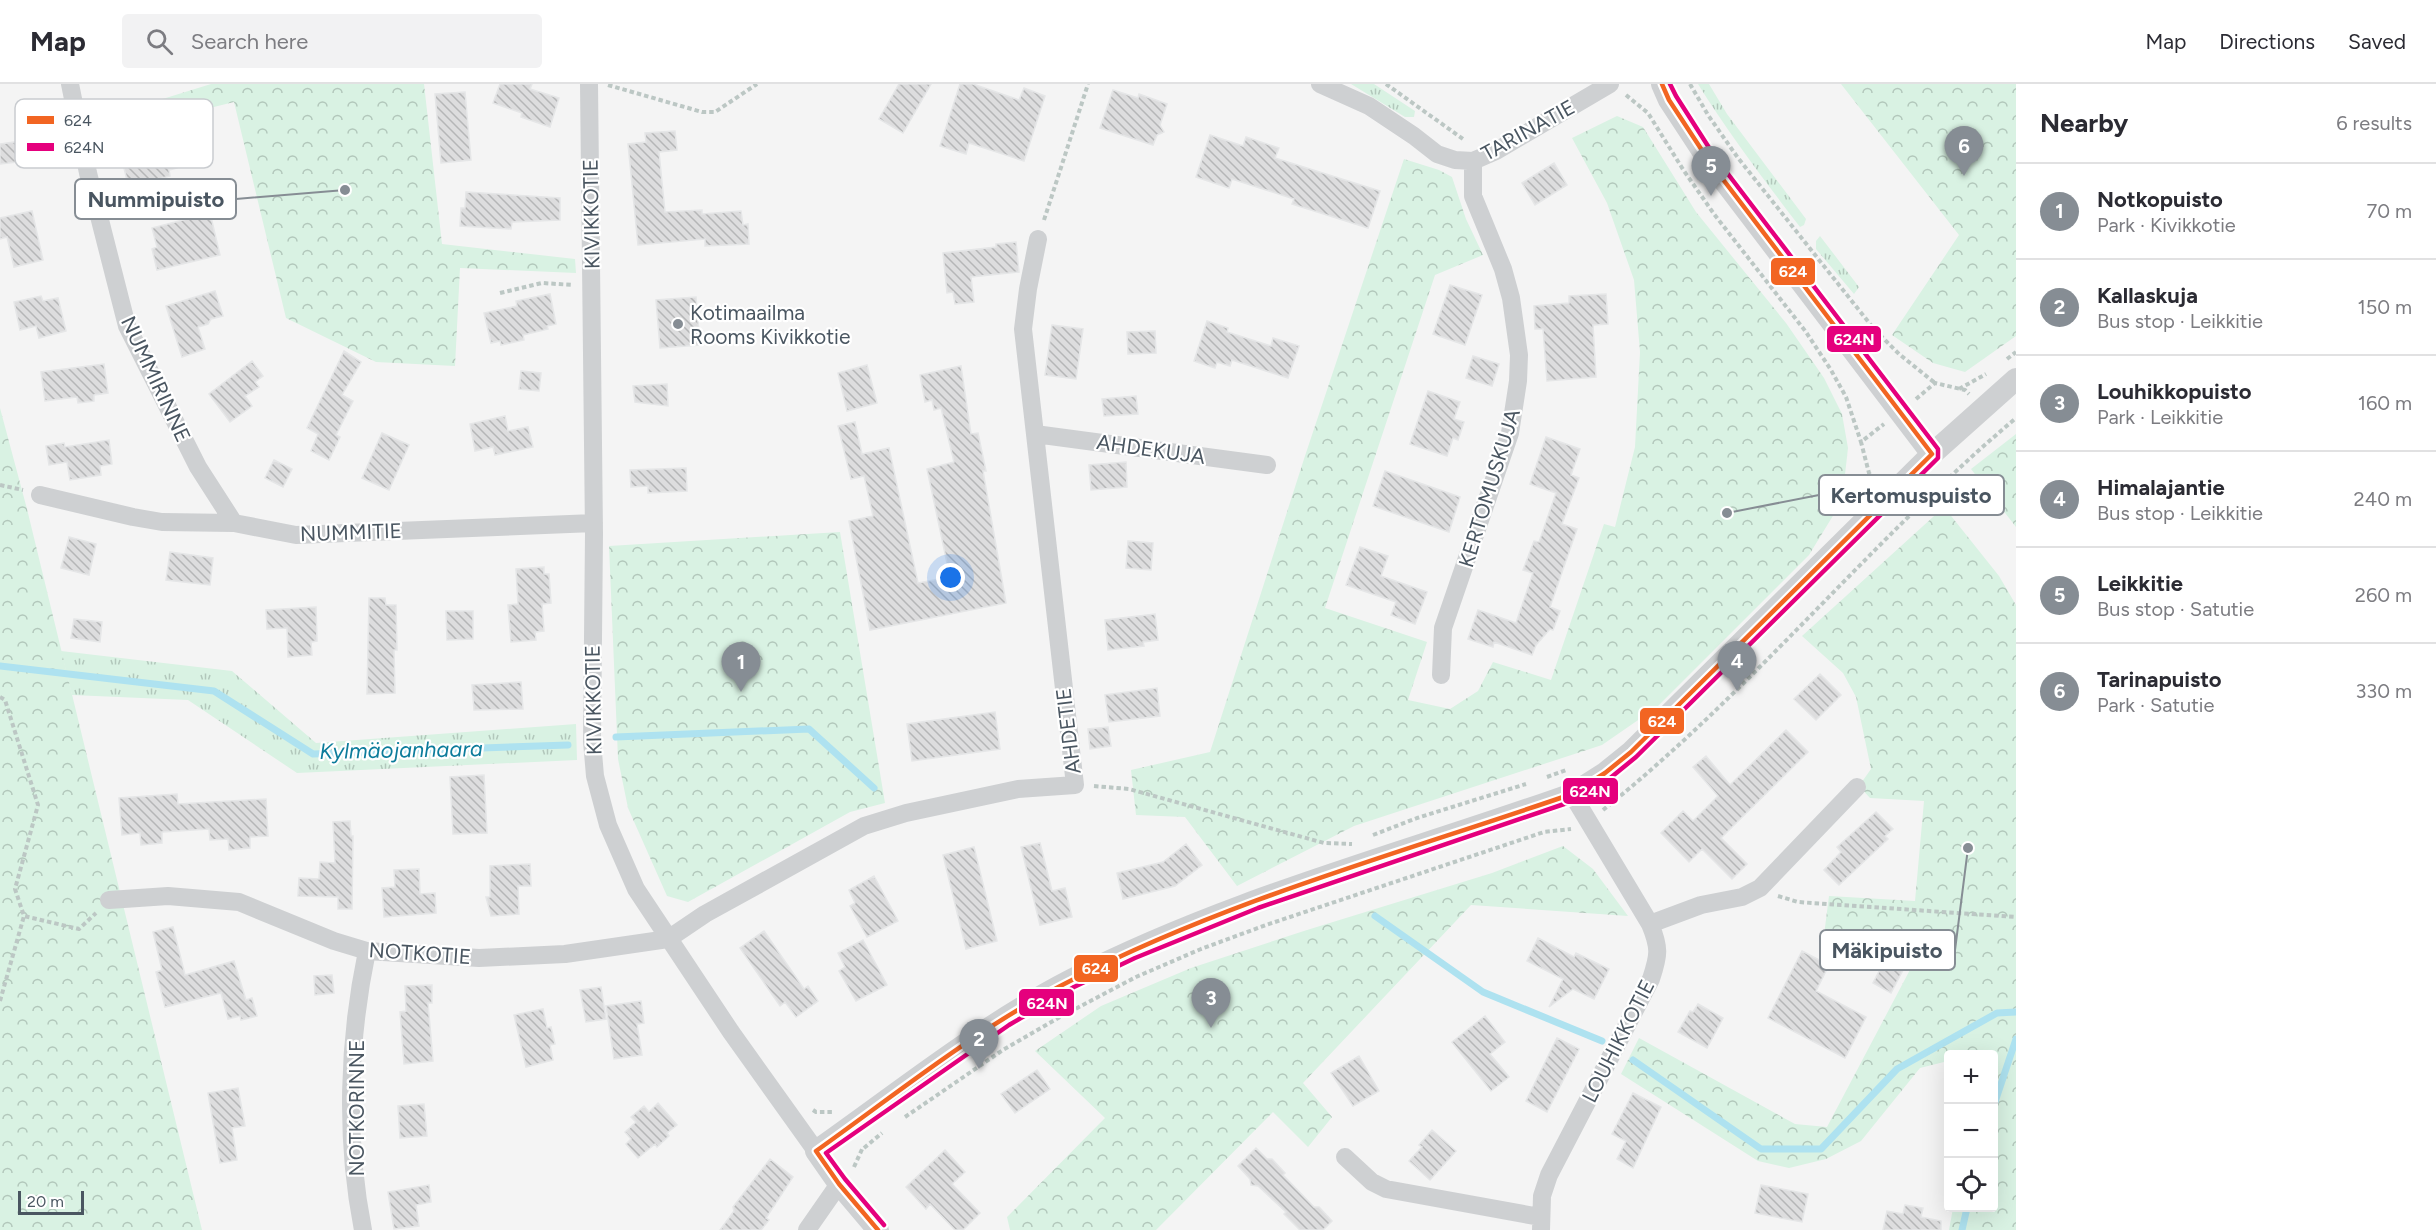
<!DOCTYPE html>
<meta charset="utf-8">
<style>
:root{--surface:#fff;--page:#f2f2f3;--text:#2b2b33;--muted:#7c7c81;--line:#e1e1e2;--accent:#868d94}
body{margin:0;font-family:Figtree,sans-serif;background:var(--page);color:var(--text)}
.controls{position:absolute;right:18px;bottom:18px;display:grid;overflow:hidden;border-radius:6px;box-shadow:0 6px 24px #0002}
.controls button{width:54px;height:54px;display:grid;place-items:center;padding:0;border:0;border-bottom:2px solid var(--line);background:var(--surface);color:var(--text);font:30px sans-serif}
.scale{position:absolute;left:18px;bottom:15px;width:66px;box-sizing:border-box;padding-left:6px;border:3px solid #4a5661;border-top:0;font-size:16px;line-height:21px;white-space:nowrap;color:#4a5661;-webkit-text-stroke:4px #fff;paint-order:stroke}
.you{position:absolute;left:951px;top:494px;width:21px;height:21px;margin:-15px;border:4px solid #fff;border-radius:50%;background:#1a73e8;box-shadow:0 0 0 9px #1a73e833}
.badge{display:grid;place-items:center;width:39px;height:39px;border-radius:50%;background:var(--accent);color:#fff;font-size:20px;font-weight:700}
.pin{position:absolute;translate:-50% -50px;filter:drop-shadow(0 2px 3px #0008)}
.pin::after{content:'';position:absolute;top:32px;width:21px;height:18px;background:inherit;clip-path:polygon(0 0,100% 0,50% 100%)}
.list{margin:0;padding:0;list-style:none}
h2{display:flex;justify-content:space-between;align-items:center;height:78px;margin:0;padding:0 24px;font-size:26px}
h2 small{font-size:20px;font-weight:400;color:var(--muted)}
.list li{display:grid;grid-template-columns:39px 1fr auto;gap:18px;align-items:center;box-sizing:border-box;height:96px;padding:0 24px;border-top:2px solid var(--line)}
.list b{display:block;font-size:22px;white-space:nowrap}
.list p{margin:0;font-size:20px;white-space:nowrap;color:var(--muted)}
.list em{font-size:20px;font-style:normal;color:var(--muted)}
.icon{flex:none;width:33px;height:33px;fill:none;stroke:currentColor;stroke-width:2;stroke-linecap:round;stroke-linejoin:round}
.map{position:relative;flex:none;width:2016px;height:1146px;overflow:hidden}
header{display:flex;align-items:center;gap:36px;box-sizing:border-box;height:84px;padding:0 30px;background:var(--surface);border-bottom:2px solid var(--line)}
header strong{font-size:28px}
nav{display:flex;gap:33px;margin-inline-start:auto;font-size:21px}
.search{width:420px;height:54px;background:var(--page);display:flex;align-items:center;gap:15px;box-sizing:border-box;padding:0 21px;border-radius:6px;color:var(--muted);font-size:22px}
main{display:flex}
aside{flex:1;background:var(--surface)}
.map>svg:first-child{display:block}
.grass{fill:url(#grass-tufts)}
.forest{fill:url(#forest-crowns)}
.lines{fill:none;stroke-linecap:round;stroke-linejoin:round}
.stream{stroke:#aee2f0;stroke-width:7}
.building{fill:url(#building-back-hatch);stroke:#e5e6e7;stroke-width:1.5}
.path{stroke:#bcc7c4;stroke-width:4;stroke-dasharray:4.5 3;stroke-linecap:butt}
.minor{stroke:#ced0d2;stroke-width:18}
.tertiary{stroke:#ced0d2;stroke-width:22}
.bus-1-casing{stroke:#fff;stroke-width:9}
.bus-2-casing{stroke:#fff;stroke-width:9}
.bus-1{stroke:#f26522;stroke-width:4.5}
.bus-2{stroke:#e5007d;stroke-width:4.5}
.poi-dot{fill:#868d94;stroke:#fff;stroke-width:2}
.labels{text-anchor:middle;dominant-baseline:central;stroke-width:4.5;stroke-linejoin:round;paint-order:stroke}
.street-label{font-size:21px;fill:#4a5661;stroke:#fff}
.poi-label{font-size:21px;fill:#4a5661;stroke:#fff;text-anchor:start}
.water-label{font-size:22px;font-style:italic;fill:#0c7c9b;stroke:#fff}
.key{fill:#fff;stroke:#c9ccd0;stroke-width:1.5}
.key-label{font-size:16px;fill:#4a5661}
.leader{fill:none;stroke:#868d94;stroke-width:2}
.callout-dot{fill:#868d94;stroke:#fff;stroke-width:2}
.callout{fill:#fff;stroke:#868d94;stroke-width:2}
.callout-label{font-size:22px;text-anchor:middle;font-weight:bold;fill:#4a5661}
.line-badge{stroke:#fff;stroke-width:2}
.badge-label{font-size:16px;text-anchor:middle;font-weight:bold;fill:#fff}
</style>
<header>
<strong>Map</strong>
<div class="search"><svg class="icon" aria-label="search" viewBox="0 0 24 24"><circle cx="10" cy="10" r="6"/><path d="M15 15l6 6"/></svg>Search here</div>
<nav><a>Map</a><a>Directions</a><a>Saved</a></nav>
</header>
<main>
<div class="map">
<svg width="2016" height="1146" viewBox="0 0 2016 1146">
<defs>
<pattern id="grass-tufts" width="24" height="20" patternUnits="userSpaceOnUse" patternTransform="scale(1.5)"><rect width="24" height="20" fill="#d9f2e3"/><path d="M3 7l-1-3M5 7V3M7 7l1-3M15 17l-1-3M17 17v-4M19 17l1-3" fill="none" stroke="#b2c7bb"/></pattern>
<pattern id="forest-crowns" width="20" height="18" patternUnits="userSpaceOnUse" patternTransform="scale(1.5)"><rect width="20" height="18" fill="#d9f2e3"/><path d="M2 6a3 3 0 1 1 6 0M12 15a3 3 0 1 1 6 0" fill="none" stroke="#b2c7bb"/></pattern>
<pattern id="building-back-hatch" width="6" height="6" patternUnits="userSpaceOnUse" patternTransform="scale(1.5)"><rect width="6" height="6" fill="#ddddde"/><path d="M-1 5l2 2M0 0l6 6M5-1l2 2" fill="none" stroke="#b5b6b7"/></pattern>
</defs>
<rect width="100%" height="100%" fill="#f4f4f4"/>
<path class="grass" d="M1351 0H1374L1415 27 1414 33H1405Z
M1698 0H1709L1727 30 1806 135 1804 141 1800 143C1764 96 1729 50 1698 0Z
M1820 152 1859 203 1854 210 1816 165V157Z
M61 567 232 587 316 659 576 640 577 676 297 689 188 616 72 611Z"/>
<path class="forest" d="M211 0H424L442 160 575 175 576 189 460 184 455 282 376 278 286 234 234 18 101 51 98 35Z
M1841 0H2016V252L1965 288 1933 279 1892 251 1959 151Z
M1617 32 1643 43 1696 128 1786 239 1824 294 1842 330 1848 364 1842 417 1809 471 1657 623 1602 661 1354 742 1237 802 1185 733 1136 731 1131 686 1210 668 1304 375 1404 75 1439 86 1452 93 1466 135 1483 171 1435 191 1325 524 1427 558 1408 616 1450 625 1478 607 1493 578 1551 596 1604 440 1615 443 1635 363 1640 268 1634 196 1607 119 1572 54Z
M0 324 27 425 202 1146H0Z
M2016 350V443L1971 385Z
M1944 423 1999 492 2016 521V1146H1949L1953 1124H1994V970H1948V977L1920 984 1861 1057 1826 1075 1789 1084 1758 1077 1621 990 1639 954 1795 1040 1827 1043 1922 863 1824 851 1829 812 1915 817 1924 717 1870 714 1859 702 1871 685 1856 613 1843 589 1802 552Z
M840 448 885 719 850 728 688 818 667 812 628 724 618 675 609 462Z
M1563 762 1593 785 1628 832 1471 821 1303 999 1332 1033 1308 1063 1273 1028 1156 1146H1010L1007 1133 1105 1034 1035 967 1101 922 1191 884 1307 846 1492 789Z"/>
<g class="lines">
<path class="stream" d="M0 582 214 607 313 670 568 661
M616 653 809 645 874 704
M1375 832 1483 908 1602 957
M1633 976 1761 1065H1821L1897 985 1997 929 2016 928
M1994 1021 2016 955
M1962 1146 1967 1124"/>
</g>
<path class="building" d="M500 0H532L530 5 559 14 550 43 521 33 522 29 493 19Z
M899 0H931L903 49 879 35Z
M960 0H973L1019 16 1024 4 1045 12 1024 77 969 59 966 70 940 62Z
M1113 6 1138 14 1139 10 1167 20 1160 41 1164 48 1157 51 1153 61 1100 44Z
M465 8 471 76 441 79 435 10Z
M47 47 50 74 0 80V60L21 57 20 50Z
M675 47 677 66 659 68 665 128 702 126V130L741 127 743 141 748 140 749 160 705 162V155L638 161 628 60 646 58 645 49Z
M1210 51 1243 62 1246 53 1279 64 1275 74 1380 107 1368 144 1292 120 1294 115 1232 95 1229 104 1196 93Z
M168 53 177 84 169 86 170 92 162 94 165 105 129 115 124 97 127 96 120 68Z
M1554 79 1567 101 1535 121 1522 99Z
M466 108 560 114V136L512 138 511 145 460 142 461 124H465Z
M32 127 43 176 14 183 7 153 0 155V134Z
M210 129 220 171 157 186 152 165 157 163 152 144Z
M1016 158 1019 188 971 193 974 218 955 220 953 208 947 209 943 169 996 163V160Z
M1450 201 1482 211 1465 261 1433 250Z
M215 207 223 232 211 235 208 240 198 243 205 265 182 273 166 222Z
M550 210 556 240 547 242 548 245 523 251 524 256 501 261 500 257 491 259 484 229 517 222 516 217Z
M1606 210 1608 240 1593 241 1596 293 1547 297 1543 245H1535L1534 222 1569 219V212Z
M41 212 43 217 58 214 66 247 39 254 36 242 20 246 14 218Z
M696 213 700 261 660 264 656 216Z
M1207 237 1228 244 1227 248 1271 262 1273 254 1299 262 1288 294 1232 276 1230 282 1217 278 1215 284 1194 277Z
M1052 241 1083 245 1076 295 1045 291Z
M1155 247 1156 269 1128 270 1127 248Z
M344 267 361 278 342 311 353 317 336 351 340 353 329 376 311 367 318 350 307 344Z
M1473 272 1499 280 1492 302 1466 294Z
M252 277 263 292 255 298 259 303 245 312 252 322 230 338 209 310Z
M104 280 108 309 94 311V317L78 319 77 313 45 317 41 288Z
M867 281 877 319 847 327 838 289Z
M961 282 971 350 978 349 986 387H983L1006 519 870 546 849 437 873 432 864 392 851 395 838 342 855 338 862 370 889 364 918 499 950 493 927 385 954 378 941 324 934 326 932 316 925 318 920 291Z
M521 287 541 289 539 307 519 305Z
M667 300 668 322 635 318 633 302Z
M1428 307 1460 318 1454 335 1464 338 1458 356 1453 354 1447 372 1410 360Z
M1136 312 1138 330 1104 332 1102 315Z
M505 332 508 347 528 343 533 363 495 371 493 363 475 367 470 340Z
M382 349 409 361 389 406 362 394Z
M1546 353 1580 365 1571 391 1579 394 1562 440 1577 445 1550 523 1560 527 1553 546 1550 545 1536 561 1532 571 1494 558 1493 563 1468 555 1478 526 1516 539 1533 489 1523 486 1534 457 1539 458 1556 409 1530 400Z
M109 356 112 380 100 382 101 391 70 396 67 378 49 381 46 362 64 359 65 363Z
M274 376 292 385 283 403 265 394Z
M1126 378 1127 403 1091 406 1089 381Z
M686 384 687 407 648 409V402L631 403 630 386Z
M1385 387 1460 413 1449 448 1373 422Z
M69 453 96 460 89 491 61 484Z
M1128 457 1153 459 1151 486 1126 484Z
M1360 463 1388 472 1381 492 1427 508 1415 540 1391 531 1396 518 1346 501Z
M170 468 213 474 210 501 166 496Z
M544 483V490H549L551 519 542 520 544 547 535 548 536 556 511 558 508 521 518 520 516 485Z
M369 514H385L386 521H396L397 566H394L395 609 367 610Z
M316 523 317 557 311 558 312 571 288 573 287 544 267 545 266 526Z
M446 527H473V555L447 556Z
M1155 530 1158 556 1143 558 1144 562 1108 566 1105 536Z
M74 535 102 538 100 558 71 554Z
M1820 590 1841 611 1816 636 1794 615Z
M521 598 523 625 474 626 472 601Z
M1157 604 1160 632 1109 638 1105 611Z
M995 628 1000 665 912 677 907 640Z
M1108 643 1111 662 1090 665 1088 645Z
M1786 646 1808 668 1721 754 1747 780 1732 795 1702 765 1689 778 1661 749 1683 727 1693 737 1718 712 1693 683 1706 672 1730 701Z
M484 691 487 749 453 750 450 693Z
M177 710 178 720 266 715 268 752 250 753V764L229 766 228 755 210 756 209 745 162 748V759L141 761 140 749 122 751 119 714Z
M1876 728 1893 745 1885 752 1888 755 1839 801 1824 786 1841 768 1837 763Z
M350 737 351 752H353L352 825H338V813L298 812 299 794 319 795 320 778 335 779 333 738Z
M1040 759 1052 807 1065 804 1072 833 1040 841 1021 763Z
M1186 760 1202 781 1175 802 1123 815 1117 789 1163 778Z
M974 763 997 857 966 865 943 771Z
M530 780 531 802H518L519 830 491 832 486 813H490V782Z
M419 785 420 810 435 809 436 829 384 833 382 804 395 803 394 786Z
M874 792 898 837 867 853 850 822 855 819 849 806Z
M173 843 185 891 234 877 246 916 252 914 257 932 241 936 240 932 228 935 221 909 165 923 156 888 162 886 153 848Z
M764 847 804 905 808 902 818 917 796 933 785 918 780 922 740 864Z
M1538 854 1574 873 1576 869 1609 885 1594 915 1573 905 1549 923 1563 895 1527 877Z
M863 856 887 901 856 917 839 887 845 883 838 869Z
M1802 867 1829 881 1816 907 1866 933 1845 974 1768 934Z
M1886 874 1904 884 1891 909 1873 899Z
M332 891 334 909 315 911 314 892Z
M432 901V919H428L433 977 404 980 400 928 406 927 405 902Z
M601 903 606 935 586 938 580 906Z
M641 917 644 939 637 940 642 971 614 975 606 922Z
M1698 920 1723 934 1707 964 1678 948 1690 927 1693 928Z
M543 925 547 944 551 943 555 960 550 961 553 976 526 983 514 931Z
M1485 932 1505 958 1490 970 1509 993 1491 1007 1452 958Z
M1557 954 1579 965 1547 1028 1526 1017Z
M1359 972 1379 1007 1353 1022 1331 989Z
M1037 986 1050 1005 1015 1029 1001 1010Z
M238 1004 245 1042 232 1044 237 1076 220 1079 208 1009Z
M1633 1009 1661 1023 1633 1084 1617 1075 1626 1057 1612 1050Z
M658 1019 677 1041 667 1049 669 1052 657 1063 655 1060 638 1074 626 1060 631 1055 625 1048 636 1038 631 1033 644 1022 649 1028Z
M424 1020 427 1052 400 1054 398 1022Z
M1432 1046 1456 1067 1430 1096 1409 1077 1422 1063 1419 1061Z
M1256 1064 1267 1075H1272L1285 1089 1283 1091 1314 1123H1319L1332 1137 1323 1146H1300L1284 1130 1286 1128 1258 1102 1251 1101 1250 1095 1238 1082Z
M945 1066 965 1088 952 1100 980 1129 963 1146H955L930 1120 926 1125 906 1103Z
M770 1075 793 1093 766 1134 769 1136 761 1146H720L734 1127 733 1123Z
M429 1101 431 1118 416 1121 419 1142 394 1145 388 1108Z
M1761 1101 1808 1110 1802 1138 1755 1129Z
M1905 1121 1923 1124 1921 1133 1941 1137V1146H1883L1887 1127 1903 1130Z"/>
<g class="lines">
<path class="path" d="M1386 0 1463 55
M1690 0 1708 31 1738 74 1874 245 1899 270 1935 299
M608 1 702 28H715L757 0
M1626 11 1648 29 1684 87 1714 130 1806 248 1831 286 1846 313 1861 358
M1044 136 1088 0
M500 209 542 199 573 201
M2007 275 2016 268
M1959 305 1986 290
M1916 315 1935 299 1965 306 1969 310
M1875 396 1869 389 1861 358 1884 340
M0 401 23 406
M0 613 5 616 38 721 15 805 24 832 79 845 96 829
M1547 693 1566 686
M1094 702 1129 705 1324 759 1352 760
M1603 726C1752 607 1870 457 2016 334
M1373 751 1417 734 1526 700
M1778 812 1798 818 2016 833
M0 917 24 832
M813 1026 816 1028H832
M905 1033 1003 966 1060 933 1136 893 1201 865 1266 841 1544 748 1571 745
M864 1064 882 1049
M854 1083 863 1063"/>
<path class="minor" d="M70 0 88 89 127 242 198 383 234 439
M589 0 594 450 592 657 595 692 608 741 636 805 731 948 816 1067
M1320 0 1369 22 1414 52 1437 70 1455 76 1473 77 1496 67 1610 0
M1035 350 1267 381
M40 411 133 433 162 438 234 439 296 451 594 439
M1441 591 1443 544 1510 349 1518 297 1519 271 1511 214 1503 185 1473 112V77
M109 816 168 812 239 818 334 857 367 867 479 874 565 870 668 855 705 830 864 742 906 729 1018 705 1075 701 1023 245 1028 205 1038 155
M1650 840 1701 821 1742 813 1760 804 1857 703
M1345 1073 1372 1098 1386 1105 1540 1133
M363 1146C345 1055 348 958 367 867
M807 1146 839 1100
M1541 1146 1542 1112 1549 1091 1651 895C1659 871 1660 864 1650 840L1572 710"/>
<path class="tertiary" d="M1662 0 1669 16 1709 77 1932 370
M878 1146 839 1100 816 1067C900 1008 980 943 1071 896 1231 814 1404 770 1572 710L1605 689 1631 668 1932 370 2016 295"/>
<g class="bus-1-casing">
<path id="bus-1" d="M1662 0 1669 16 1709 77 1932 370
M816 1067C899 1008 980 942 1072 896 1230 815 1404 768 1572 710L1605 689 1631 668 1932 370
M816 1067 839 1100 878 1146"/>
</g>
<g class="bus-2-casing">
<path id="bus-2" d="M884 1141 845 1095 826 1069 1009 941 1074 903 1135 874 1258 824 1576 716 1609 695 1636 673 1938 374V365L1715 73 1676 12 1670 0"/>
</g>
<use href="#bus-1" class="bus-1"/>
<use href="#bus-2" class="bus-2"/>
</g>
<circle class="poi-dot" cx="678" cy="240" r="6"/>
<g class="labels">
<g class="street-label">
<text transform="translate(1528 46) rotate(-29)">TARINATIE</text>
<text transform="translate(591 130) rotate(-91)">KIVIKKOTIE</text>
<text transform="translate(156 295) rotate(65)">NUMMIRINNE</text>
<text transform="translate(1151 365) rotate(8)">AHDEKUJA</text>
<text transform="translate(1489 404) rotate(-73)">KERTOMUSKUJA</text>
<text transform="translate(351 448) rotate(-2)">NUMMITIE</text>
<text transform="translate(593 616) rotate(-91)">KIVIKKOTIE</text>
<text transform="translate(1068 647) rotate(-97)">AHDETIE</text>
<text transform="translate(420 869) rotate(4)">NOTKOTIE</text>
<text transform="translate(1618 957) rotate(-63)">LOUHIKKOTIE</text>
<text transform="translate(356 1024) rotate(-90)">NOTKORINNE</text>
</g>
<g class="poi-label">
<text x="690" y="228">Kotimaailma<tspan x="690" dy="24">Rooms Kivikkotie</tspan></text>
</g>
<g class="water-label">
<text transform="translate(401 666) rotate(-1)">Kylmäojanhaara</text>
</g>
</g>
<rect x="15" y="15" width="198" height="69" rx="9" class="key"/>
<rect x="27" y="32" width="27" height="8" fill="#f26522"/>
<rect x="27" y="59" width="27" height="8" fill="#e5007d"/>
<g class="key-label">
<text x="64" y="42">624</text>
<text x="64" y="69">624N</text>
</g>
<path class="leader" d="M345 106L236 115M1727 429L1819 411M1968 764L1955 866"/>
<g class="callout-dot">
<circle cx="345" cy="106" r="6"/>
<circle cx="1727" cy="429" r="6"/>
<circle cx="1968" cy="764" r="6"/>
</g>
<g class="callout">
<rect x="75" y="95" width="161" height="40" rx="6"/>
<rect x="1819" y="391" width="185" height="40" rx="6"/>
<rect x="1820" y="846" width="135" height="40" rx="6"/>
</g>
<g class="callout-label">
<text x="156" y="123">Nummipuisto</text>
<text x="1911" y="419">Kertomuspuisto</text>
<text x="1887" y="874">Mäkipuisto</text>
</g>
<g class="line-badge">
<rect x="1770" y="173" width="46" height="29" rx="6" fill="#f26522"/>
<rect x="1826" y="241" width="56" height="28" rx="6" fill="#e5007d"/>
<rect x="1639" y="623" width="46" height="28" rx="6" fill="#f26522"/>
<rect x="1562" y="693" width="57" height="28" rx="6" fill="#e5007d"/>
<rect x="1073" y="870" width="46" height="29" rx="6" fill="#f26522"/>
<rect x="1018" y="904" width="57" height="29" rx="6" fill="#e5007d"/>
</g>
<g class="badge-label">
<text x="1793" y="193">624</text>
<text x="1854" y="261">624N</text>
<text x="1662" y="643">624</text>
<text x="1590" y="713">624N</text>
<text x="1096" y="890">624</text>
<text x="1047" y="925">624N</text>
</g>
</svg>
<div class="controls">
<button>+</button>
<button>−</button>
<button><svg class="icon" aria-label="locate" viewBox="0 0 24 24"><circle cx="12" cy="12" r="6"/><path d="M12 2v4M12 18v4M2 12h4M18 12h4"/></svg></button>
</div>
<div class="scale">20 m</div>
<div class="you"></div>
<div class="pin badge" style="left:741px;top:608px">1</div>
<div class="pin badge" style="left:979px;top:985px">2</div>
<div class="pin badge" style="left:1211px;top:944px">3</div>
<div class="pin badge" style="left:1737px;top:607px">4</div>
<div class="pin badge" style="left:1711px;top:112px">5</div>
<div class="pin badge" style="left:1964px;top:92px">6</div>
</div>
<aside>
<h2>Nearby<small>6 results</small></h2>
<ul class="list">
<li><span class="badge">1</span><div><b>Notkopuisto</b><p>Park · Kivikkotie</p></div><em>70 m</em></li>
<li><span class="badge">2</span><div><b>Kallaskuja</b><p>Bus stop · Leikkitie</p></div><em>150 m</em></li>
<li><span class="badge">3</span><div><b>Louhikkopuisto</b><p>Park · Leikkitie</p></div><em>160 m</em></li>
<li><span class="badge">4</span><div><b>Himalajantie</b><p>Bus stop · Leikkitie</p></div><em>240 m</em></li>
<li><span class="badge">5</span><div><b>Leikkitie</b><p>Bus stop · Satutie</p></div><em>260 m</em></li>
<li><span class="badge">6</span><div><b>Tarinapuisto</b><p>Park · Satutie</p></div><em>330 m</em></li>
</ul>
</aside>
</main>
